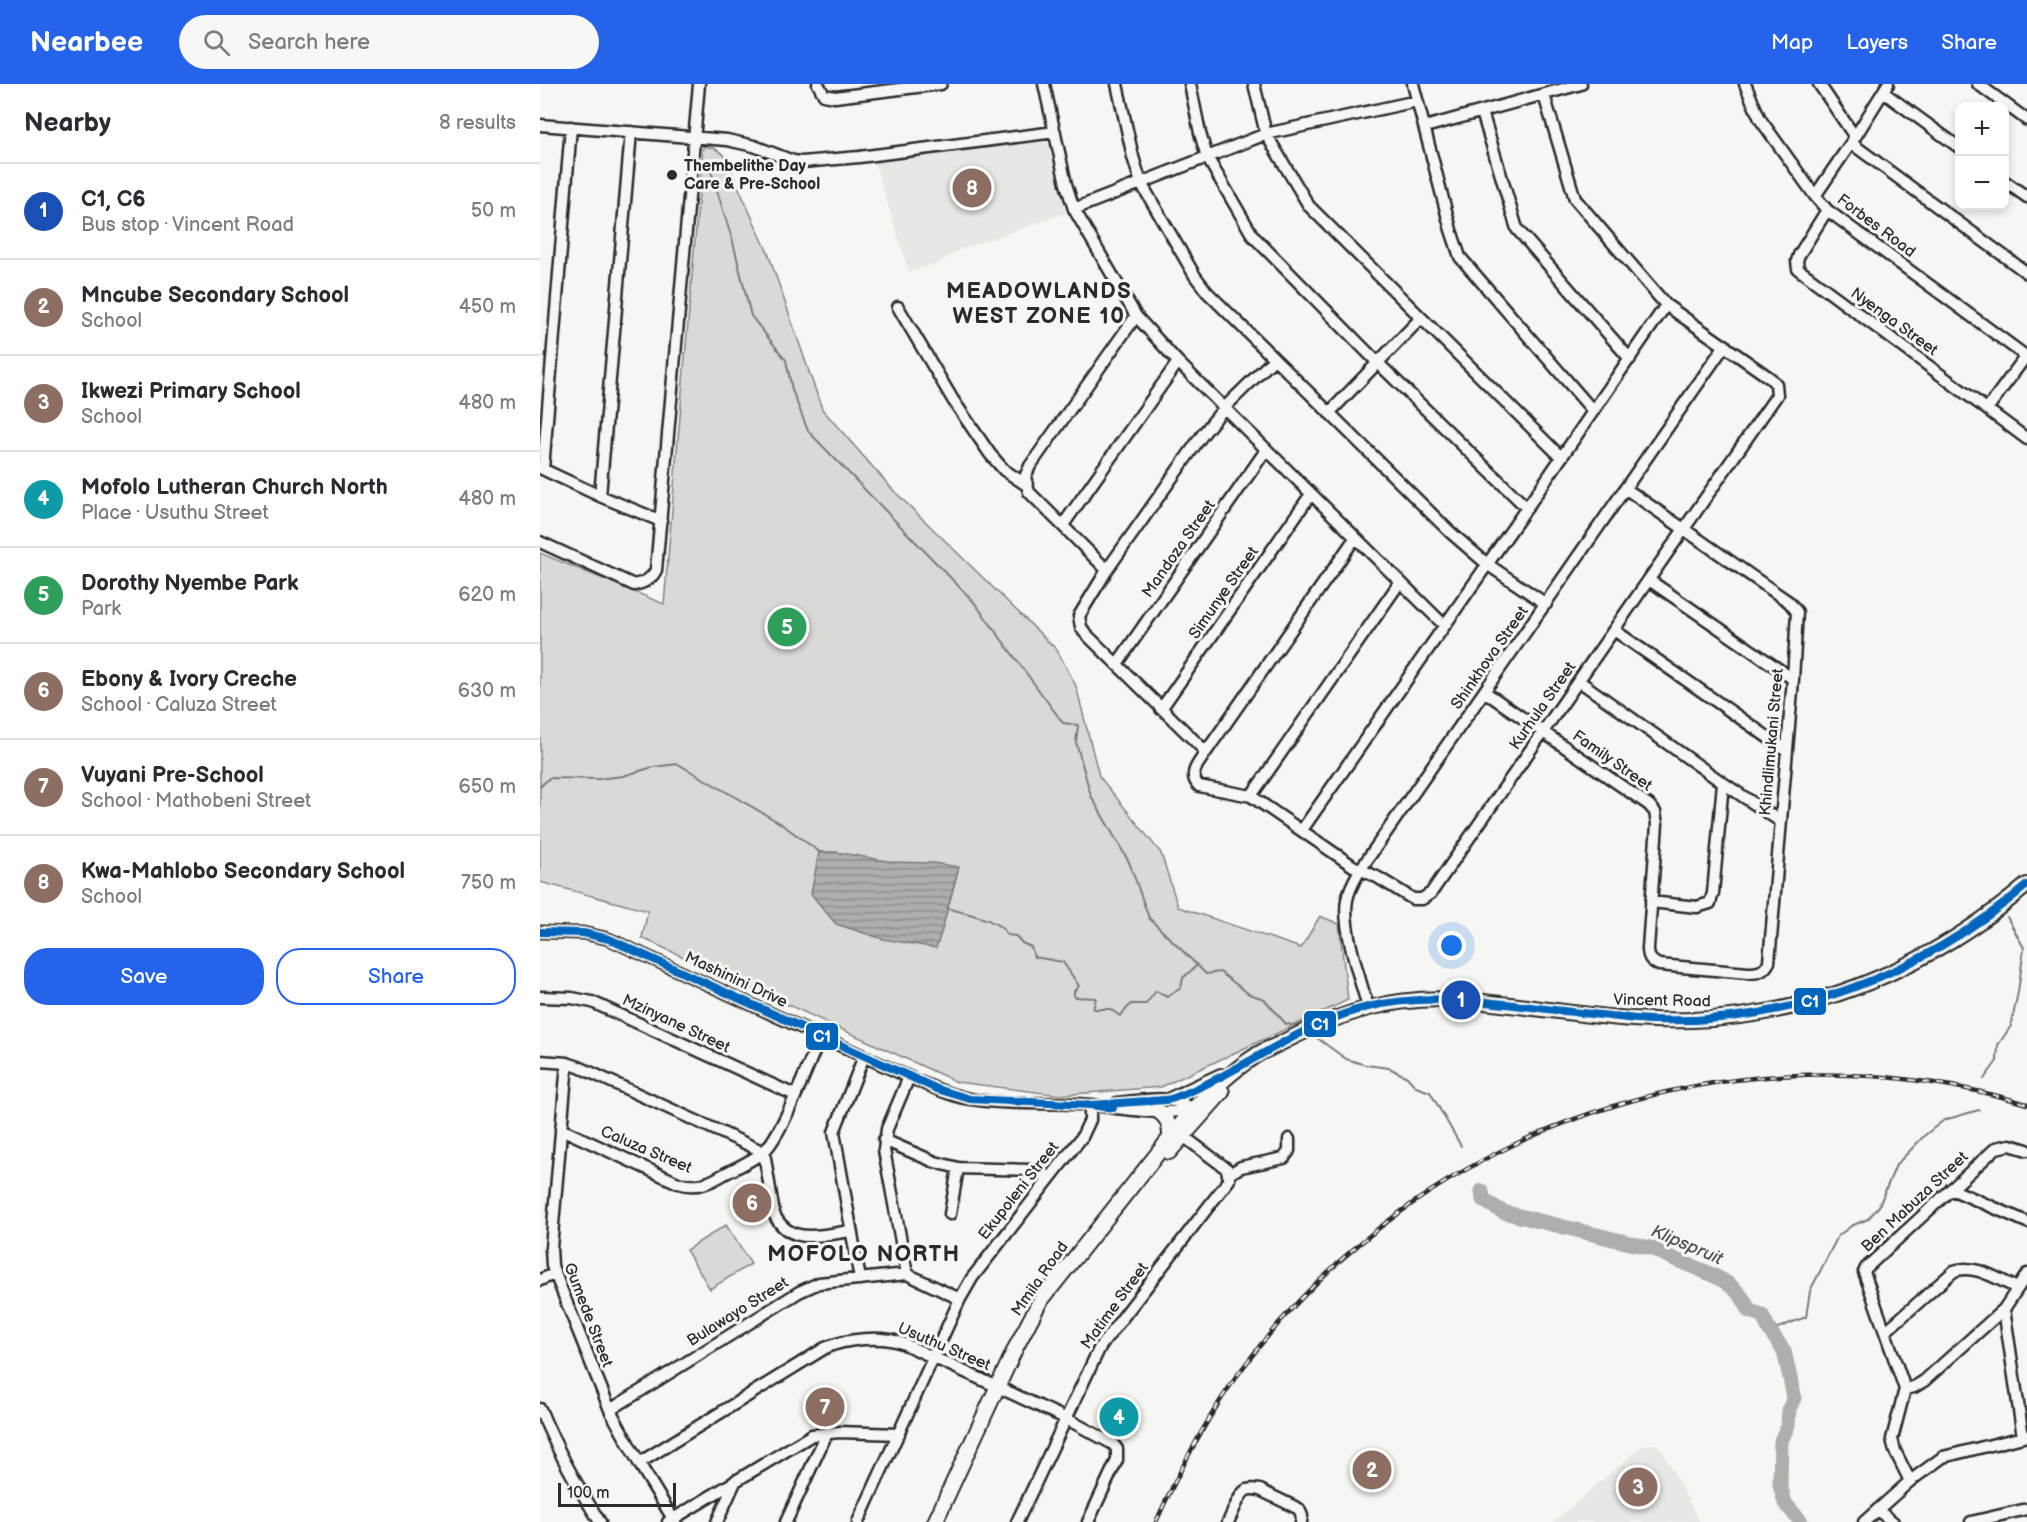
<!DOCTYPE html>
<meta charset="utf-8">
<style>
:root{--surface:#fff;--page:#f7f7f7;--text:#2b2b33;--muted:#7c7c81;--line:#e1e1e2;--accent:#2563eb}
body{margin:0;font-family:"Balsamiq Sans",sans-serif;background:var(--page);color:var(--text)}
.controls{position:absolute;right:18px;top:18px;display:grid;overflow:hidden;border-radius:12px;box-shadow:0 3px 9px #0003}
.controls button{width:54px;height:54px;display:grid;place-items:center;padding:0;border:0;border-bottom:2px solid var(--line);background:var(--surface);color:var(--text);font:30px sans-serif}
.scale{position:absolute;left:18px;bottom:15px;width:118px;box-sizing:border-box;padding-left:6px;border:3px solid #2b2b2b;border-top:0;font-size:16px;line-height:21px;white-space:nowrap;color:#2b2b2b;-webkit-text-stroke:4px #f6f6f2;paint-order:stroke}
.you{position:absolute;left:912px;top:862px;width:21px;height:21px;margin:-15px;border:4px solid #fff;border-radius:50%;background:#1a73e8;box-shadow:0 0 0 9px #1a73e833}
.badge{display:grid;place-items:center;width:39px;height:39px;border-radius:50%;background:var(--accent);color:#fff;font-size:20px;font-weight:700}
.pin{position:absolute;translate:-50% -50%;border:3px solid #fff;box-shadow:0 2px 6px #0006}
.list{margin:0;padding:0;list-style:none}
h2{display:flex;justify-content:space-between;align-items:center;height:78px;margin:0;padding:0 24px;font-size:26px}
h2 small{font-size:20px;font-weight:400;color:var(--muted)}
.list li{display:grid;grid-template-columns:39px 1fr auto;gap:18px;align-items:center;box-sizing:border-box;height:96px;padding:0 24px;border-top:2px solid var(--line)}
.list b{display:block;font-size:22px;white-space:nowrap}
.list p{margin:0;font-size:20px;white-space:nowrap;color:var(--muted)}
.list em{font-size:20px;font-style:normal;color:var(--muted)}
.actions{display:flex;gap:12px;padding:18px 24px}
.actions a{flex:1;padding:14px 0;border:2px solid var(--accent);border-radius:24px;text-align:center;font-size:21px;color:var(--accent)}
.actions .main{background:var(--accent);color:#fff}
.icon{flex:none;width:33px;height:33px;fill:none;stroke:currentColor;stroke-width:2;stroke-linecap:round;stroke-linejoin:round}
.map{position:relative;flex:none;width:1487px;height:1438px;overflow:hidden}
header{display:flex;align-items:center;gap:36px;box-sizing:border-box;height:84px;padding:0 30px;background:var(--accent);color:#fff}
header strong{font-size:28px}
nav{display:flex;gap:33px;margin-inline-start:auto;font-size:21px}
.search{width:420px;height:54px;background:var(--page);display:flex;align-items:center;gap:15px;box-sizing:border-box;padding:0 21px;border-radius:33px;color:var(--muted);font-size:22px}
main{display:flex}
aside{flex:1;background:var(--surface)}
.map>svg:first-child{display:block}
.built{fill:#e7e7e3}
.green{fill:#d9d9d5;stroke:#828280;stroke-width:1.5}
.water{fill:url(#water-rules);stroke:#7a7a78;stroke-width:1.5}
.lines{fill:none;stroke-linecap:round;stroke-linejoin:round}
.stream{stroke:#7a7a78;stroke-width:2}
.river{stroke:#aeaeab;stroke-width:15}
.minor-casing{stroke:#2b2b2b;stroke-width:15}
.major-casing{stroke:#2b2b2b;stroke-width:18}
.minor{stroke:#f6f6f2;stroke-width:10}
.major{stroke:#f6f6f2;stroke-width:14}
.rail-casing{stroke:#2b2b2b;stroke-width:4.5}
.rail{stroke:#f6f6f2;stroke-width:2;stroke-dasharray:7;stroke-linecap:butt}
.bus-1-casing{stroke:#f6f6f2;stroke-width:12}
.bus-1{stroke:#0065bd;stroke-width:8}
.poi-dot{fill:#2b2b2b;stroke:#f6f6f2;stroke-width:2}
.labels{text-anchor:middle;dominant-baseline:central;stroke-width:6;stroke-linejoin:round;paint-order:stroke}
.poi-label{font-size:16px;font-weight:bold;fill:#2b2b2b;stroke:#f6f6f2;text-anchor:start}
.street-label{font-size:16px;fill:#2b2b2b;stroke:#f6f6f2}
.water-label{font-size:18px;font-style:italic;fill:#525251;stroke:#f6f6f2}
.district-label{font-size:22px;font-weight:bold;letter-spacing:1.5px;fill:#2b2b2b;stroke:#f6f6f2}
.line-badge{stroke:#f6f6f2;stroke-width:2}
.badge-label{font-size:16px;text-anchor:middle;font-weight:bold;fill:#fff}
</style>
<header>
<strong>Nearbee</strong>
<div class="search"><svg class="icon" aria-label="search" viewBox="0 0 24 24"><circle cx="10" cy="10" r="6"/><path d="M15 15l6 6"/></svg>Search here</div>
<nav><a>Map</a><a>Layers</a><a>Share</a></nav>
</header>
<main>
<aside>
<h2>Nearby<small>8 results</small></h2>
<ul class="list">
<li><span class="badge" style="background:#1a4fb4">1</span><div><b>C1, C6</b><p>Bus stop · Vincent Road</p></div><em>50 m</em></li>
<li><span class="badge" style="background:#8d6e63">2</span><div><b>Mncube Secondary School</b><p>School</p></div><em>450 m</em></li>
<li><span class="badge" style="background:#8d6e63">3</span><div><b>Ikwezi Primary School</b><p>School</p></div><em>480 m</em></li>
<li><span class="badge" style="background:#0f9aa8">4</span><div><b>Mofolo Lutheran Church North</b><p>Place · Usuthu Street</p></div><em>480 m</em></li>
<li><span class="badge" style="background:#2e9e5b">5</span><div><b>Dorothy Nyembe Park</b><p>Park</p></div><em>620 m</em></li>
<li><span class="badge" style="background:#8d6e63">6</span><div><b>Ebony &amp; Ivory Creche</b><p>School · Caluza Street</p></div><em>630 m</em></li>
<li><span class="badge" style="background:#8d6e63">7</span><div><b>Vuyani Pre-School</b><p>School · Mathobeni Street</p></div><em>650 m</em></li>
<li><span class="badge" style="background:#8d6e63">8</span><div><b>Kwa-Mahlobo Secondary School</b><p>School</p></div><em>750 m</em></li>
</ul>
<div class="actions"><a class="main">Save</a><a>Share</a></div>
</aside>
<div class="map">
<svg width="1487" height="1438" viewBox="0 0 1487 1438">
<defs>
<pattern id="water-rules" width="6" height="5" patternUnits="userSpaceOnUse" patternTransform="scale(1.5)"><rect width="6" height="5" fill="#aeaeab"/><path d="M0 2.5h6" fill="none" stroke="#8e8e8b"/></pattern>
</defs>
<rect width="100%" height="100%" fill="#f6f6f2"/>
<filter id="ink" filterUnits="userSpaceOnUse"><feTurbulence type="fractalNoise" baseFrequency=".0167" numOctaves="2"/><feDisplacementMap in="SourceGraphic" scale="12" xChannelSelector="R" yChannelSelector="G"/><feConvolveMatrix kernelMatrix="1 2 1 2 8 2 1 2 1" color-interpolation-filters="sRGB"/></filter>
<g filter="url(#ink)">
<path class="built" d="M497 56H505L512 63 526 129 419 166 396 180 369 188 335 79Z
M1116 1360 1123 1368 1160 1438H1013L1102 1362Z"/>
<path class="green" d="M163 62 174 64 184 71 228 169 282 325 353 406 517 566 536 602 559 692 621 769 638 823 761 864 780 832 799 840 808 916 621 1003 520 1011 417 998 102 854 108 827 0 798V469L124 520Z
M186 1141 211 1180 170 1205 146 1166Z"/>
<path class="water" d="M279 768H296L352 778 393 779 419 783 402 846 396 864 343 855 296 840 271 810Z"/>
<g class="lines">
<path class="stream" d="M170 84 193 158 211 232 246 276 252 306 268 347 434 518 523 639 538 641 536 658 551 712 589 778 609 834 666 890 680 888 709 910 724 915 746 940 761 942
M0 703 9 694 58 695 83 692 113 683 138 680 240 739 281 769
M407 824C423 829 461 835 467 851L476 852 482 859 491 863 494 873 523 878 539 902 534 907V913L556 914 553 925H570L580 932 591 920H606L616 907 627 913 641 904 643 894 656 882
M773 951 806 975 826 981 849 984 867 993 876 1003 890 1008 921 1062
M1444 995 1457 977 1458 961 1471 942 1478 908 1484 864 1467 833
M1230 1247 1266 1233 1270 1207 1298 1152 1311 1142 1328 1135 1339 1122 1356 1081 1385 1051 1404 1036 1439 1026"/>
<path class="river" d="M942 1107 943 1116 963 1128 1114 1165C1144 1184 1197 1189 1209 1227L1222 1231 1230 1247 1244 1267 1250 1294 1254 1314 1249 1325 1248 1341 1241 1357 1240 1401 1245 1419 1261 1438"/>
<g class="minor-casing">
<path id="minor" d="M278 0 284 11 295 13 401 0
M504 0 526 100 534 125 596 232 638 278 904 541
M577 0 593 73 601 99 655 192 667 208 910 448 947 480 1006 520
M650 0 660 49 667 73 713 152 838 279 987 424
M714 0 726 50 769 122 1021 373
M873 0 911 146 920 173 1053 327
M1205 0 1220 35 1275 112 1287 126 1487 273
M1279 0 1315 53
M1438 0 1487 36
M1343 8 1420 64
M942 28 977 145 1090 275
M0 41 187 56 214 62 253 77 262 78 319 73 515 48
M885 43 1041 0
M1311 59 1487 189
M1464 97 1487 113
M1275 112 1315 53 1348 0
M534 125 726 50 877 17
M1287 126 1259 171 1257 177 1258 185 1487 355
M358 223 413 316 450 370 464 386 485 400
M1447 325 1486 272
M789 329 881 234
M0 384 60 412 121 437
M3 385 31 43
M60 412 91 48
M523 441 638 278
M815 454 666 668C659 679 647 690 659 702L711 712 813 782 837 793 873 815H882L891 809 1237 311 1236 300 1230 294 1126 221 1035 115 1004 11
M0 458 94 501C104 499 112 495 116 486L159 0
M567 486 489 408 485 393 490 382 596 232
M1109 496 1253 595
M1074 546 1246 666
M577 580 726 366
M1039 597 1183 699 1240 737
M945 608 1109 721 1115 728 1117 740 1108 864C1108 873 1110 877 1119 881L1208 889C1218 889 1224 888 1229 878L1253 595 1257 528 1249 518 1086 405
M621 625 771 410
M666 668 545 549 541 543 539 532 567 486 663 350 684 324 734 275
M711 712 860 498
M762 746 995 412 1126 221
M1111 818 1157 823 1170 819 1173 809 1183 699
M0 848 43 849 69 855 369 993C389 1002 409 1011 430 1015 470 1022 511 1017 551 1021 581 1024 628 1033 657 1024
M0 913 32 914 52 918 255 1011
M828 923C820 895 802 844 807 816 809 805 815 795 820 786L1185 261
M0 977 27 979 39 983 224 1068 234 1130C249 1162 282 1151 310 1147
M27 979 11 1164 12 1182 70 1326 99 1379 135 1438
M577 1019C604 1017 630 1009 653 1025L654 1030
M21 1045 138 1099C156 1105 170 1099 186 1089 198 1083 212 1077 223 1068 241 1054 270 976 281 951
M344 1056 395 1078 418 1084 490 1086 510 1093
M689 1090 701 1083 744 1074 749 1067V1055
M1411 1105 1487 1138
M410 1130 418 1084
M367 1190 344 1066 347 1045 369 993
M320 1195 294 1048 324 972
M0 1196 14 1190
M1464 1225 1483 1353
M1346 1247 1414 1187C1434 1179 1459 1196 1477 1204
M1365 1305 1374 1303 1384 1297 1464 1225 1487 1190
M0 1325C16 1364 37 1402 60 1438
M70 1326 259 1208 279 1199 367 1190 420 1215
M99 1379 285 1264C305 1255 342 1251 362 1259L525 1334 573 1360 577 1365V1376L548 1438
M1370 1397 1355 1367 1352 1355 1365 1305 1324 1188 1326 1184 1456 1064 1470 1061 1487 1066
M1337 1426 1353 1438
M128 1438 272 1351 299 1348 359 1350
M177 1438 196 1396
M246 1438 287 1349
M318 1438 420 1215 432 1194 542 1053 550 1036V1021
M477 1438 560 1263 689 1096 687 1085 643 1052
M688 1438C692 1431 699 1411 705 1407 709 1404 715 1405 720 1406L759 1425 762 1432 761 1438
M1324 1438 1370 1397 1403 1373 1487 1352
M1431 1438 1487 1425"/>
</g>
<g class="major-casing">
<path id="major" d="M632 1015 681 992
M618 1027C628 1034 630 1041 630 1053
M629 1068 682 1008
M395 1438 476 1263 499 1219 653 1025C672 1006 692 987 715 972 723 966 734 963 743 958 802 928 854 911 922 916 998 922 1075 939 1152 936 1279 931 1391 882 1487 801"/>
</g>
<use href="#minor" class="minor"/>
<use href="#major" class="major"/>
<g class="rail-casing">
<path id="rail" d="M616 1438C640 1385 667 1332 702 1285 882 1041 1195 934 1487 1020"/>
</g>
<use href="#rail" class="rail"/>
<g class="bus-1-casing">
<path id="bus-1" d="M0 848 43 849 69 855 397 1005 430 1015 550 1021 573 1024
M550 1021C570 1020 590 1018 610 1017 618 1016 627 1017 634 1014 701 989 758 940 828 923 898 906 972 922 1042 929 1065 931 1088 935 1111 936 1251 941 1381 891 1487 801"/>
</g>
<use href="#bus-1" class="bus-1"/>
</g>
</g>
<circle class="poi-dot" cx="132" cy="91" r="6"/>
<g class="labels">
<g class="poi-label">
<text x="144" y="82">Thembelithe Day<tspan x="144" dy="18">Care &amp; Pre-School</tspan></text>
</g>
<g class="street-label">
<text transform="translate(1336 142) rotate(37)">Forbes Road</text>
<text transform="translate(1354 238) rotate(36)">Nyenga Street</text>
<text transform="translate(639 465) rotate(-55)">Mandoza Street</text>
<text transform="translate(684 509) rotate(-55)">Simunye Street</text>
<text transform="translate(950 574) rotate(-55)">Shinkhova Street</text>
<text transform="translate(1003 622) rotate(-55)">Kurhula Street</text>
<text transform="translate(1232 658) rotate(-85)">Khindlimukani Street</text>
<text transform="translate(1072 677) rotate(35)">Family Street</text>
<text transform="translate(196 896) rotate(25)">Mashinini Drive</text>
<text transform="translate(1122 917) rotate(1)">Vincent Road</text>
<text transform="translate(136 940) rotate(25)">Mzinyane Street</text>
<text transform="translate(106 1066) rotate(23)">Caluza Street</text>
<text transform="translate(479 1107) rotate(-52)">Ekupoleni Street</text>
<text transform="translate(1375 1118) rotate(-43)">Ben Mabuza Street</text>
<text transform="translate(500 1195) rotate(-55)">Mmila Road</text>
<text transform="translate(575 1222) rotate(-54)">Matime Street</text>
<text transform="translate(198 1228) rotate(-32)">Bulawayo Street</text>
<text transform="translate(48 1231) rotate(69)">Gumede Street</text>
<text transform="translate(404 1263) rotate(23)">Usuthu Street</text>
</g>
<g class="water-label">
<text transform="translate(1147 1161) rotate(23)">Klipspruit</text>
</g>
<g class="district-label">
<text x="499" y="207">MEADOWLANDS<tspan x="499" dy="25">WEST ZONE 10</tspan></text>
<text x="324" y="1170">MOFOLO NORTH</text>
</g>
</g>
<g class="line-badge">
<rect x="1253" y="903" width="34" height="29" rx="6" fill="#0065bd"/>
<rect x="763" y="926" width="34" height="28" rx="6" fill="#0065bd"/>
<rect x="265" y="938" width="34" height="29" rx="6" fill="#0065bd"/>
</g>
<g class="badge-label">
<text x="1270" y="923">C1</text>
<text x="780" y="946">C1</text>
<text x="282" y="958">C1</text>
</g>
</svg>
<div class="controls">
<button>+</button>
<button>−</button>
</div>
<div class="scale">100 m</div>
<div class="you"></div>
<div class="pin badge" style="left:921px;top:916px;background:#1a4fb4">1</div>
<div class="pin badge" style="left:832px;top:1386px;background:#8d6e63">2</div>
<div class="pin badge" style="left:1098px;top:1403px;background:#8d6e63">3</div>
<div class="pin badge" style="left:579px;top:1333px;background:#0f9aa8">4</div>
<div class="pin badge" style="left:247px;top:543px;background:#2e9e5b">5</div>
<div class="pin badge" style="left:212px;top:1119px;background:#8d6e63">6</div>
<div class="pin badge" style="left:285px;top:1323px;background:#8d6e63">7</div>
<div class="pin badge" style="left:432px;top:104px;background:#8d6e63">8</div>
</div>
</main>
